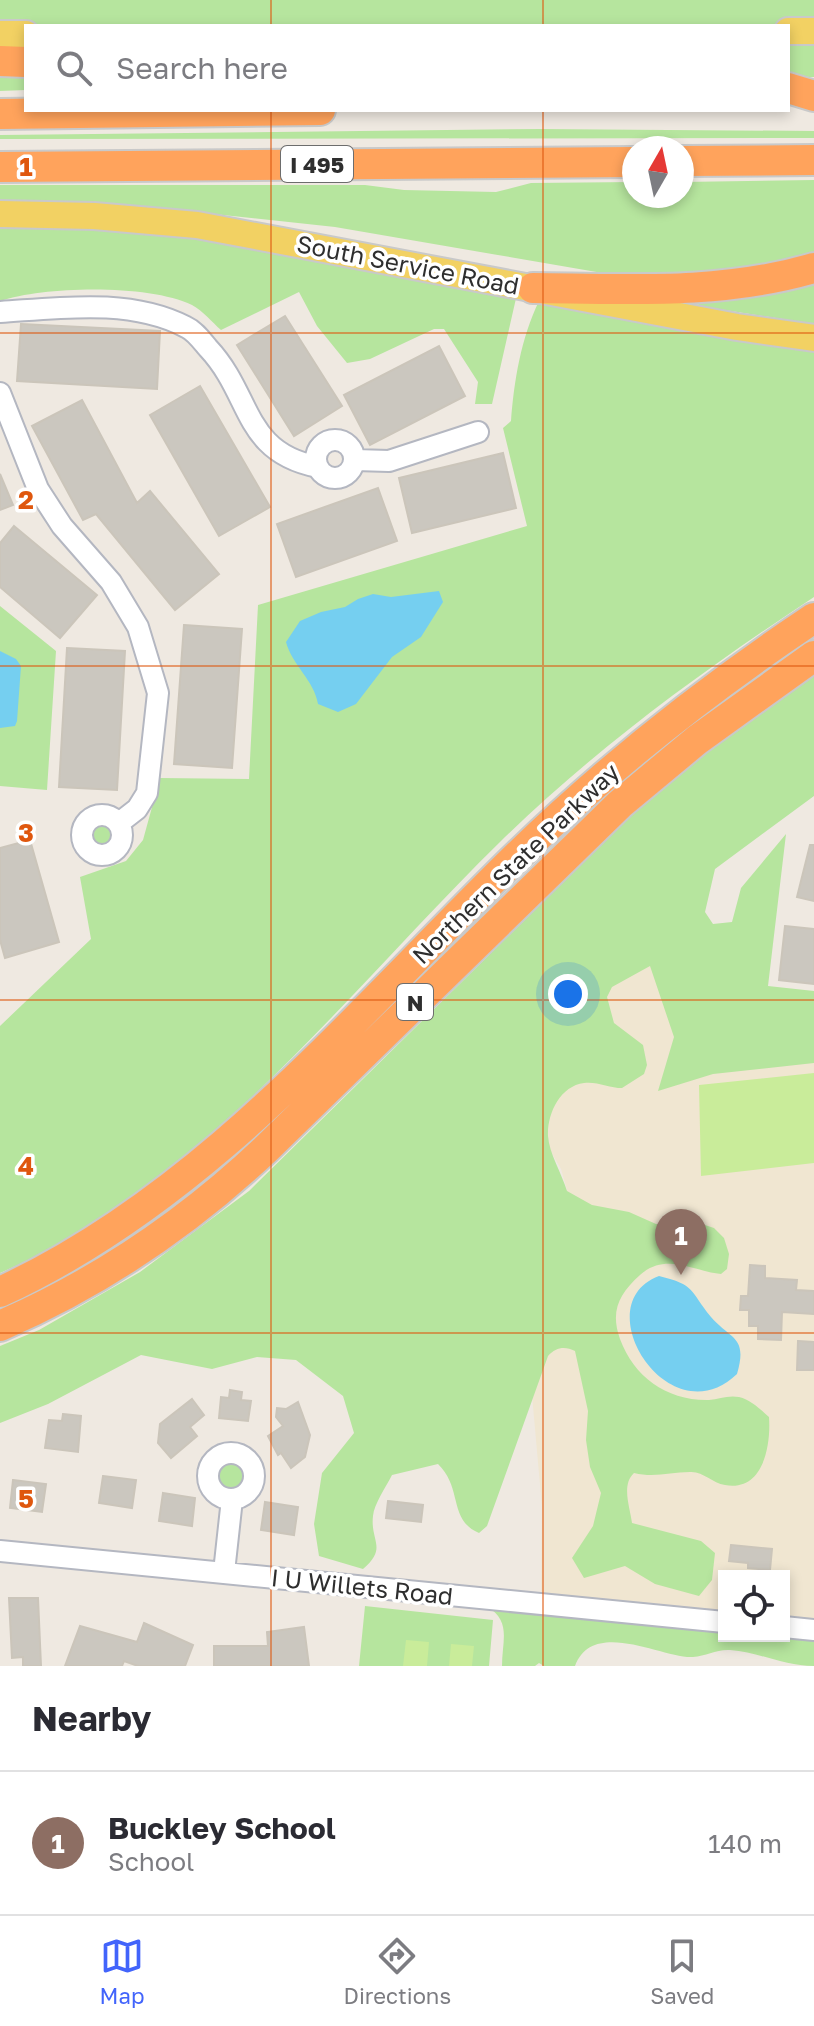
<!DOCTYPE html>
<style>
:root{--surface:#fff;--page:#f7f7f7;--text:#2b2b33;--muted:#7c7c81;--line:#e1e1e2;--accent:#4264fb}
body{margin:0;font-family:"Golos Text",sans-serif;background:var(--page);color:var(--text)}
.controls{position:absolute;right:24px;bottom:24px;display:grid;overflow:hidden;border-radius:0px;box-shadow:0 4px 12px #0003}
.controls button{width:72px;height:72px;display:grid;place-items:center;padding:0;border:0;border-bottom:2px solid var(--line);background:var(--surface);color:var(--text);font:40px sans-serif}
.compass{position:absolute;left:622px;top:136px;width:72px;height:72px;border-radius:50%;background:var(--surface);box-shadow:0 4px 12px #0003;rotate:9deg}
.you{position:absolute;left:568px;top:994px;width:28px;height:28px;margin:-20px;border:6px solid #fff;border-radius:50%;background:#1a73e8;box-shadow:0 0 0 12px #1a73e833}
.badge{display:grid;place-items:center;width:52px;height:52px;border-radius:50%;background:var(--accent);color:#fff;font-size:26px;font-weight:700}
.pin{position:absolute;translate:-50% -66px;filter:drop-shadow(0 2px 4px #0008)}
.pin::after{content:'';position:absolute;top:42px;width:28px;height:24px;background:inherit;clip-path:polygon(0 0,100% 0,50% 100%)}
.list{margin:0;padding:0;list-style:none}
h2{display:flex;justify-content:space-between;align-items:center;height:104px;margin:0;padding:0 32px;font-size:34px}
h2 small{font-size:26px;font-weight:400;color:var(--muted)}
.list li{display:grid;grid-template-columns:52px 1fr auto;gap:24px;align-items:center;box-sizing:border-box;height:144px;padding:0 32px;border-top:2px solid var(--line)}
.list b{display:block;font-size:30px;white-space:nowrap}
.list p{margin:0;font-size:26px;white-space:nowrap;color:var(--muted)}
.list em{font-size:26px;font-style:normal;color:var(--muted)}
.icon{flex:none;width:44px;height:44px;fill:none;stroke:currentColor;stroke-width:2;stroke-linecap:round;stroke-linejoin:round}
.map{position:relative;flex:none;width:814px;height:1666px;overflow:hidden}
.search{position:absolute;background:var(--surface);box-shadow:0 4px 12px #0003;left:24px;right:24px;top:24px;height:88px;display:flex;align-items:center;gap:20px;box-sizing:border-box;padding:0 28px;border-radius:0px;color:var(--muted);font-size:30px}
.sheet{height:248px;background:var(--surface)}
nav{display:flex;justify-content:space-around;align-items:center;box-sizing:border-box;height:112px;border-top:2px solid var(--line);background:var(--surface);font-size:22px;color:var(--muted)}
nav a{display:grid;justify-items:center;gap:4px}
nav .on{color:var(--accent)}
.map>svg:first-child{display:block}
.education{fill:#f0e6d1}
.green{fill:#b6e59e}
.pitch{fill:#c9ec9a}
.water{fill:#75cff0}
.building{fill:#cbc7bf;stroke:#cbc5ba;stroke-width:2}
.lines{fill:none;stroke-linecap:round;stroke-linejoin:round}
.minor-casing{stroke:#b4b7c1;stroke-width:24}
.major-casing{stroke:#c9c9c9;stroke-width:30}
.highway-casing{stroke:#c9c9c9;stroke-width:34}
.minor{stroke:#fff;stroke-width:20}
.major{stroke:#f2d163;stroke-width:26}
.highway{stroke:#ffa35c;stroke-width:30}
.grid{fill:none;stroke:#df570e;stroke-width:2;stroke-opacity:0.55}
.labels{text-anchor:middle;dominant-baseline:central;stroke-width:7;stroke-linejoin:round;paint-order:stroke}
.shield{fill:#fff;stroke:#6d6d6d;stroke-width:2}
.shield-label{font-size:22px;font-weight:bold;fill:#2e2e2e}
.street-label{font-size:24px;fill:#2e2e2e;stroke:#fff}
.grid-label{font-size:26px;text-anchor:middle;font-weight:bold;fill:#df570e;stroke:#fff;stroke-width:7;stroke-linejoin:round;paint-order:stroke}
</style>
<div class="map">
<svg width="814" height="1666" viewBox="0 0 814 1666">
<rect width="100%" height="100%" fill="#efe9e1"/>
<path class="education" d="M643 942 685 1004 814 991V1627L784 1624V1576H724V1618L541 1601 542 1507 532 1395V1345L567 1190 561 1169 540 1133 556 1031Z"/>
<path class="green" d="M0 0H814V31L788 26H26L0 34Z
M788 37H814V77H788Z
M0 66 26 68V90L0 91Z
M540 129 814 131V138L0 139V135Z
M814 180V256L798 262 643 280 335 227 204 213 38 201 0 203V185H365L404 190 496 192 531 183 634 182V196H682V182Z
M0 225 157 229 517 294 492 404H475L478 382 444 329H434L370 359 347 363 317 326 299 292 221 330C212 322 203 311 192 305 149 284 45 286 0 301Z
M814 278V324L706 307 672 297Z
M539 301 814 346V597C702 671 596 748 500 842 348 991 200 1188 0 1273V1026L91 939 80 877 126 861 143 840 160 778 249 779 258 605 527 526 503 428 511 421C514 381 521 338 539 301Z
M0 606 56 651 47 790 0 786Z
M814 670V796L715 869 705 912 713 924 732 922 741 888 786 834 768 986 814 991V1063L713 1074 658 1091 674 1037 650 966 612 987 607 997 614 1023 643 1045 647 1065 644 1074 622 1088C610 1088 596 1081 584 1083 560 1086 547 1114 548 1136 549 1153 562 1174 567 1191L592 1205 629 1212 656 1224H702L714 1228 724 1238 729 1254 727 1269 721 1274C692 1271 666 1252 640 1275 619 1294 610 1311 620 1339 634 1377 667 1401 709 1400 719 1399 728 1395 739 1397 751 1400 760 1409 769 1417 771 1444 764 1492 725 1485 712 1483 703 1471 690 1472 670 1472 655 1478 634 1473 621 1485 630 1507 632 1523L701 1541 715 1553 712 1580 699 1596 655 1584 625 1566 584 1578 572 1558 593 1526 601 1493 590 1467 586 1440 588 1411 575 1351C565 1346 556 1347 548 1356L487 1526 479 1533C448 1520 463 1488 438 1464L392 1475C386 1487 374 1504 373 1516 370 1541 388 1548 363 1569L319 1556 314 1524 322 1473 354 1433 343 1396 296 1360 257 1357 212 1369 141 1355 48 1404 0 1423V1346L39 1330 140 1272 249 1191 659 788Z
M82 835a20 20 0 1 1 40 0a20 20 0 1 1-40 0Z
M208 1476a23 23 0 1 1 46 0a23 23 0 1 1-46 0Z
M365 1606 493 1620 489 1666H359Z
M486 1606 724 1625V1636L814 1634V1666C784 1666 759 1652 730 1650 717 1649 706 1656 693 1657 664 1659 593 1617 575 1666H544L539 1663 535 1666H502C502 1640 512 1621 486 1606Z"/>
<path class="pitch" d="M814 1073V1163L701 1176 699 1085Z
M406 1640 429 1642 427 1666H403Z
M451 1644 474 1646 472 1666H449Z"/>
<path class="water" d="M439 591 443 602 421 637 392 657 356 704 338 712 318 704C314 680 292 665 286 642L300 621 321 612 345 607 358 599 373 594 391 597Z
M0 651 16 659 21 666 17 721 15 726 0 728Z
M659 1276C696 1285 689 1290 711 1317 731 1340 748 1336 737 1374 669 1439 584 1304 659 1276Z"/>
<path class="building" d="M285 316 342 406 294 436 237 345Z
M21 324 160 331 157 389 17 381Z
M439 346 465 396 370 445 344 395Z
M200 386 270 507 219 536 150 415Z
M82 400 137 503 150 491 219 574 175 610 96 514 83 520 32 426Z
M503 453 516 508 412 533 399 478Z
M0 474 13 505 0 510Z
M378 488 397 541 296 577 277 524Z
M14 526 97 595 60 638 0 587V543Z
M184 625 242 629 232 768 174 764Z
M67 648 125 651 117 790 59 787Z
M30 840 59 942 5 958 0 940V848Z
M810 845H814V901L797 897Z
M785 926 814 929V984L779 980Z
M750 1265 765 1266V1278L797 1280 796 1290 814 1291V1314L782 1312 781 1340 758 1339V1326H749V1310H740L741 1296H748Z
M798 1341 814 1342V1370H797Z
M230 1390 242 1392 241 1400 251 1401 248 1421 219 1418 221 1397 229 1398Z
M192 1399 204 1415 190 1427 197 1436 171 1458 158 1443 160 1424Z
M298 1402 310 1435 305 1457 291 1468 281 1453 278 1455 268 1436 283 1426 276 1417 277 1408 286 1409Z
M63 1414 81 1416 78 1452 45 1448 49 1420 62 1421Z
M103 1476 136 1480 132 1508 99 1503Z
M13 1480 46 1484 42 1512 10 1508Z
M163 1493 195 1498 192 1526 159 1521Z
M388 1501 423 1505 421 1522 386 1518Z
M265 1502 298 1507 294 1535 261 1530Z
M731 1545 772 1549 770 1570 748 1568V1563L729 1561Z
M9 1598H38L41 1666H23V1657L12 1658Z
M144 1623 193 1645 185 1666H138L124 1661 122 1666H65L80 1626 137 1642Z
M304 1627 309 1666H214V1646H268L267 1632Z"/>
<g class="lines">
<g class="minor-casing">
<path id="minor" d="M0 312C61 308 130 298 186 327 195 331 202 341 208 348 253 396 242 452 318 467
M0 393 38 489 62 526 111 582 138 627 158 693 147 793 137 809 119 823
M316 459a19 19 0 1 1 38 0a19 19 0 1 1-38 0Z
M355 460 389 461 478 432
M82 835a20 20 0 1 1 40 0a20 20 0 1 1-40 0Z
M208 1476a23 23 0 1 1 46 0a23 23 0 1 1-46 0Z
M0 1551 724 1622
M224 1572 232 1499
M784 1627 814 1630"/>
</g>
<g class="major-casing">
<path id="major" d="M788 31H814
M0 34H26
M0 214 94 216 197 225 737 327 814 338"/>
</g>
<g class="highway-casing">
<path id="highway" d="M0 61 26 62
M788 88 814 96
M0 114 320 110
M682 161 814 160
M0 167 634 162
M533 288C628 289 722 295 814 268
M0 1292C206 1197 353 1017 512 861 605 770 706 690 814 618
M0 1326C99 1283 189 1222 267 1148L620 804 697 740 814 656"/>
</g>
<use href="#minor" class="minor"/>
<use href="#major" class="major"/>
<use href="#highway" class="highway"/>
</g>
<path class="grid" d="M271 0V26M543 0V26M271 110V1666M543 110V1666M0 333H814M0 666H814M0 1000H814M0 1333H814"/>
<g class="labels">
<g class="shield">
<rect x="281" y="146" width="72" height="36" rx="6"/>
<rect x="397" y="984" width="36" height="36" rx="6"/>
</g>
<g class="shield-label">
<text x="317" y="164">I 495</text>
<text x="415" y="1002">N</text>
</g>
<g class="street-label">
<text transform="translate(408 264) rotate(11)">South Service Road</text>
<text transform="translate(515 863) rotate(-44)">Northern State Parkway</text>
<text transform="translate(362 1586) rotate(6)">I U Willets Road</text>
</g>
</g>
<g class="grid-label">
<text x="26" y="176">1</text>
<text x="26" y="509">2</text>
<text x="26" y="842">3</text>
<text x="26" y="1175">4</text>
<text x="26" y="1508">5</text>
</g>
</svg>
<div class="controls">
<button><svg class="icon" aria-label="locate" viewBox="0 0 24 24"><circle cx="12" cy="12" r="6"/><path d="M12 2v4M12 18v4M2 12h4M18 12h4"/></svg></button>
</div>
<svg class="compass" viewBox="-18 -18 36 36"><path d="M0-13l5 13h-10z" fill="#e53935"/><path d="M0 13l5-13h-10z" fill="#7c7c81"/></svg>
<div class="you"></div>
<div class="pin badge" style="left:681px;top:1275px;background:#8d6e63">1</div>
<div class="search"><svg class="icon" aria-label="search" viewBox="0 0 24 24"><circle cx="10" cy="10" r="6"/><path d="M15 15l6 6"/></svg>Search here</div>
</div>
<section class="sheet">
<h2>Nearby<small></small></h2>
<ul class="list">
<li><span class="badge" style="background:#8d6e63">1</span><div><b>Buckley School</b><p>School</p></div><em>140 m</em></li>
</ul>
</section>
<nav>
<a class="on"><svg class="icon" aria-label="map" viewBox="0 0 24 24"><path d="M3 6l6-2 6 2 6-2v14l-6 2-6-2-6 2zM9 4v14M15 6v14"/></svg>Map</a>
<a><svg class="icon" aria-label="directions" viewBox="0 0 24 24"><path d="M12 3l9 9-9 9-9-9zM9 14v-3h6M13 9l2 2-2 2"/></svg>Directions</a>
<a><svg class="icon" aria-label="saved" viewBox="0 0 24 24"><path d="M7 4h10v16l-5-4-5 4z"/></svg>Saved</a>
</nav>
